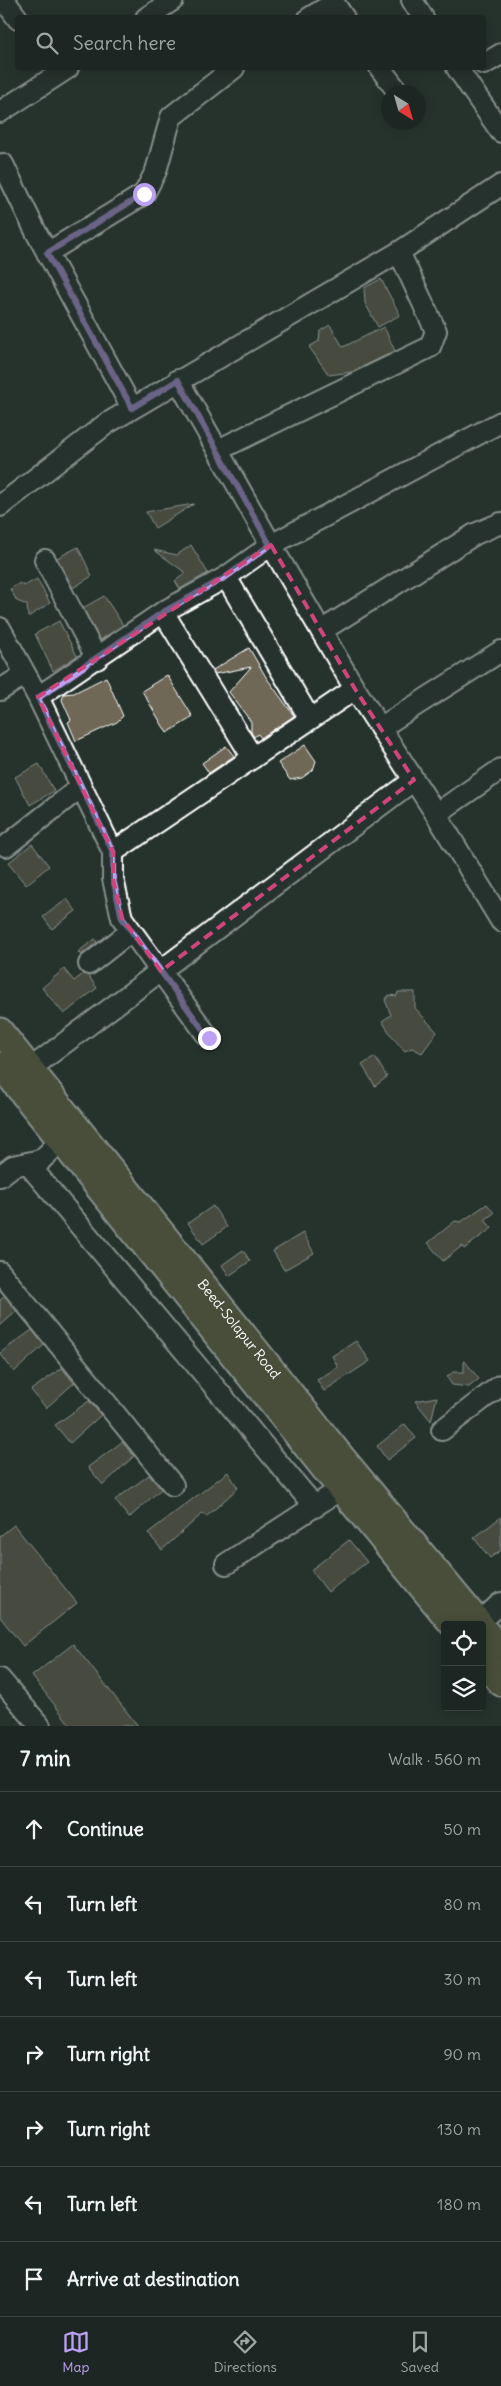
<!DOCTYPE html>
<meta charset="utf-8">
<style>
:root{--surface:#1c2622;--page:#29322f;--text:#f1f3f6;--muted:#a0a5a5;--line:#3a4340;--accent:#bca0f2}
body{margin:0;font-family:Delius,sans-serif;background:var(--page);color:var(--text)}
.controls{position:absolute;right:15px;bottom:15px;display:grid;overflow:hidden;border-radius:5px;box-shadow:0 2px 12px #0003}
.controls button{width:45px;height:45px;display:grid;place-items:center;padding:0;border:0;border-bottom:1px solid var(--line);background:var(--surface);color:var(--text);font:25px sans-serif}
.compass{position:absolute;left:381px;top:85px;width:45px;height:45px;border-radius:50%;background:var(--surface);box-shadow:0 2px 12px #0003;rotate:143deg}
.stop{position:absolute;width:15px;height:15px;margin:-11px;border:4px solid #bca0f2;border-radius:50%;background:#fff}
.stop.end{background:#bca0f2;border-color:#fff;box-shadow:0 1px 5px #0008}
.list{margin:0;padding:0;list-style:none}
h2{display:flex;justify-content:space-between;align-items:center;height:65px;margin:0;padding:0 20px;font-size:21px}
h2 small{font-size:16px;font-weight:400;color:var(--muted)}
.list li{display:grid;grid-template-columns:32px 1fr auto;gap:15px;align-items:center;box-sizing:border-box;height:75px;padding:0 20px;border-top:1px solid var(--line)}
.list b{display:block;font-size:19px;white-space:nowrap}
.list em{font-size:16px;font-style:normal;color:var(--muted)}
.icon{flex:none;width:28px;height:28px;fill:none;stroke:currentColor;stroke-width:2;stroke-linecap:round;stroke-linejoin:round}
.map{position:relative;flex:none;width:501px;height:1726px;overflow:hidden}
.search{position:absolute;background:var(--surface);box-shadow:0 2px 12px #0003;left:15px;right:15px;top:15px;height:55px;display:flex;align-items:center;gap:12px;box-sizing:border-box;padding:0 18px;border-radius:5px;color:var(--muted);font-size:19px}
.sheet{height:590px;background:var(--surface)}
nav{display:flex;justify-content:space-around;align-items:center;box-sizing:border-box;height:70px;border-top:1px solid var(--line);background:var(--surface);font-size:14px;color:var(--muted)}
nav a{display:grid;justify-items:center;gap:2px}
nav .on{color:var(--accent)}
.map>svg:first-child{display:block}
.building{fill:#6f6757;stroke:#fff}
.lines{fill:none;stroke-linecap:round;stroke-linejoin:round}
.minor-casing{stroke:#fff;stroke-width:24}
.major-casing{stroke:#fff;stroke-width:29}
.minor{stroke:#26332d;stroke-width:20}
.major{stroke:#71704a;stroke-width:25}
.route{stroke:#bca0f2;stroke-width:6}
.marked{fill:none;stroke:#ce467c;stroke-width:4;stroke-dasharray:10 6;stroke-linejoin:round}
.labels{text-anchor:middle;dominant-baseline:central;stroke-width:4;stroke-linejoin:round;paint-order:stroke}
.street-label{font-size:14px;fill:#fff;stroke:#26332d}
</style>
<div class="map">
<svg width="501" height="1726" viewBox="0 0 501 1726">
<rect width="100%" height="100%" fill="#26332d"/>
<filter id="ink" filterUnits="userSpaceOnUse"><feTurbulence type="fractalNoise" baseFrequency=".02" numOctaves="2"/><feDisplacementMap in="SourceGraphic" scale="10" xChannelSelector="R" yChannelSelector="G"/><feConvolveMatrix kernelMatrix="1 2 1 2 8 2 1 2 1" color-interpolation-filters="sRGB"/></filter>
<g filter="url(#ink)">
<path class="building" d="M381 279 400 315 378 327 365 303 364 288Z
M330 325 343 347 384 327 395 351 352 372 329 375 309 347 319 341 320 331Z
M194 504 155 528 146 512Z
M191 545 208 573 180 589 175 581 186 573 154 550 177 555Z
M78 547 92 576 73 588 57 558Z
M37 579 50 603 28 617 27 605 17 601 10 589 20 583 24 586Z
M104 596 123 625 100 640 83 608Z
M59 621 77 656 53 671 35 634Z
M249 648 266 677 294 716 261 738 258 734 254 737 251 732V722L229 692 251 667 215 674 213 670Z
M167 675 193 717 167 733 142 691Z
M106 677 123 716 117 722 76 741 68 722 71 720 62 700 64 694 74 693Z
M305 745 316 761 313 770 302 778 290 780 278 763Z
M226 746 234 756 209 773 202 763Z
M39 764 54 791 30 805 15 777Z
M32 844 49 866 26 885 8 863Z
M67 899 76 911 52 929 43 917Z
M95 939 97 942 81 955 78 952Z
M64 969 74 981 83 974 88 975 97 988 64 1014 42 988Z
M398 992H415V1008L437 1032 422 1053 412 1048 405 1051 393 1038 382 1021 391 1015 385 1000 389 995 397 996Z
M375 1057 387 1077 375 1086 362 1065Z
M487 1204 494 1213 485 1220 492 1228 464 1249 462 1246 443 1261 428 1243 455 1221 461 1222Z
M213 1206 227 1227 203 1244 188 1223Z
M303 1233 314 1253 284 1270 273 1251Z
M243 1250 250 1261 229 1276 222 1265Z
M5 1296 17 1311 0 1326V1300Z
M32 1330 44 1345 14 1372 0 1353Z
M356 1341 370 1361 324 1391 317 1380 338 1367 332 1356Z
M464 1360 479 1379 469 1387 452 1385 447 1377 453 1372H464Z
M62 1368 74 1383 46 1408 31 1390Z
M437 1397 431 1421 415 1401Z
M89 1401 101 1415 70 1443 55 1425Z
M405 1424 416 1438 387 1460 377 1446Z
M122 1442 134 1456 103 1485 88 1467Z
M228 1472 238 1488 206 1517 203 1513 162 1550 148 1533Z
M149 1475 161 1489 129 1518 115 1500Z
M501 1517V1550L490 1558 474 1538Z
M14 1525 77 1603 23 1646 0 1617V1536Z
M349 1540 367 1562 328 1592 311 1570Z
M73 1644 138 1726H71L32 1676Z"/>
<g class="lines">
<g class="minor-casing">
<path id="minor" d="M4 0 18 19
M412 0 423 18
M146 18 173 0
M309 18 334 3 344 18
M484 64 501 54
M380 68 398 92
M457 68 501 132
M0 112 68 68
M3 164 36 232 132 408
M47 253 144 194 156 171 171 117 234 68
M178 380 271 545 355 689 436 814 501 921
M218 450 430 347 436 331 399 252
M0 506 106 424 399 252 501 185
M45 560 97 659
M226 577 310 719
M163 612 253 758
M0 628 38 697 113 852V879L122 918 209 1038
M321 631 475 534 501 523
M0 690 24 675
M38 697 163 612 226 577 271 545 501 422
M380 728 501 651
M436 814 501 769
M6 846 81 787
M113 852 355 689
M89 964 131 931
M30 1069 414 780
M61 1141 41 1160 34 1171 315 1507
M0 1176 13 1166 41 1160
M0 1272 173 1485
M442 1430 501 1385
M226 1564 341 1489
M479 1623 501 1603
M0 1679 40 1726"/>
</g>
<g class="major-casing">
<g id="major">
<path id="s1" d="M0 1031 341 1456 481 1625"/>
<path d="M0 1065 325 1470 453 1625"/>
<path d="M482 1627 501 1650"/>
<path d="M482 1660 501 1683"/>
</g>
</g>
<use href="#minor" class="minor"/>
<use href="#major" class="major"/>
</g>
</g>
<g class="lines" filter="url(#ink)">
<path class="route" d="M144 194 47 253 132 408 178 380 270 545 226 577 163 612 38 698 113 852V879L122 918 209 1038"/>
</g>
<path d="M0 0H501V1726H0ZM271 545 355 689 414 780 161 971 122 918 113 879V852L38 697Z" fill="#26332d" fill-opacity=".55" fill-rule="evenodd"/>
<path class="marked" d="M271 545 355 689 414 780 161 971 122 918 113 879V852L38 697Z"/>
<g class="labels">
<g class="street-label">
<text stroke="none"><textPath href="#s1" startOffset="382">Beed-Solapur Road</textPath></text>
</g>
</g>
</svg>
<div class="controls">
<button><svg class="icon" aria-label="locate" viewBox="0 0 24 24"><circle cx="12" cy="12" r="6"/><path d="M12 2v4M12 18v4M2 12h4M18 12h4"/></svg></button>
<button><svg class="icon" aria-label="layers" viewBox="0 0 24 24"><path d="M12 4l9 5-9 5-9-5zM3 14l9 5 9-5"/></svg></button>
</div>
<svg class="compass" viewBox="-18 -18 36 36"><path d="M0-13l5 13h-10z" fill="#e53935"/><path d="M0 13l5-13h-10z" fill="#a0a5a5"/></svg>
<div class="stop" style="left:144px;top:194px"></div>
<div class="stop end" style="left:209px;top:1038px"></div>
<div class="search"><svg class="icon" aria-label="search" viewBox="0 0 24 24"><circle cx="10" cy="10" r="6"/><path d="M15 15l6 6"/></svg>Search here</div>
</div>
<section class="sheet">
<h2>7 min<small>Walk · 560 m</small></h2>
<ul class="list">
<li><svg class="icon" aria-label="ahead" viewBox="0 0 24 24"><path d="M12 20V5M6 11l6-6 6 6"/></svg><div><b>Continue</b></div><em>50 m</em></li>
<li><svg class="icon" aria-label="left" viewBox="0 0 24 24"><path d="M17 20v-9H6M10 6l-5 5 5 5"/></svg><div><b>Turn left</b></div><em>80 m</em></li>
<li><svg class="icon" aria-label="left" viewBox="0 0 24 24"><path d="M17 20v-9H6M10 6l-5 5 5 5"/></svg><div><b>Turn left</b></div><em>30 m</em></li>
<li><svg class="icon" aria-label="right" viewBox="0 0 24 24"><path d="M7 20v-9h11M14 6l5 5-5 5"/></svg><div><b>Turn right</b></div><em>90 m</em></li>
<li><svg class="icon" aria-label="right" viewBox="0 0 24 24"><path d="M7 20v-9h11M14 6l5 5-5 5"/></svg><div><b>Turn right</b></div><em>130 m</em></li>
<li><svg class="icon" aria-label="left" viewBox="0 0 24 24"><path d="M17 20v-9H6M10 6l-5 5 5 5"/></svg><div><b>Turn left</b></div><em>180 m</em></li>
<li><svg class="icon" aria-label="arrive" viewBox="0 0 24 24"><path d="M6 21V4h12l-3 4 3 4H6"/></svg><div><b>Arrive at destination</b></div></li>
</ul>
</section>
<nav>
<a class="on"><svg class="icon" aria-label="map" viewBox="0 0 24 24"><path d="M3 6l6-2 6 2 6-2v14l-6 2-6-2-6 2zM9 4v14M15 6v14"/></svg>Map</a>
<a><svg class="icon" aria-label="directions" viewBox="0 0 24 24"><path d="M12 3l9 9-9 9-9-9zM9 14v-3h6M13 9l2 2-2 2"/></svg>Directions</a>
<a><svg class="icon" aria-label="saved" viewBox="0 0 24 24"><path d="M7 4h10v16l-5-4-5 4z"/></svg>Saved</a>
</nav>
